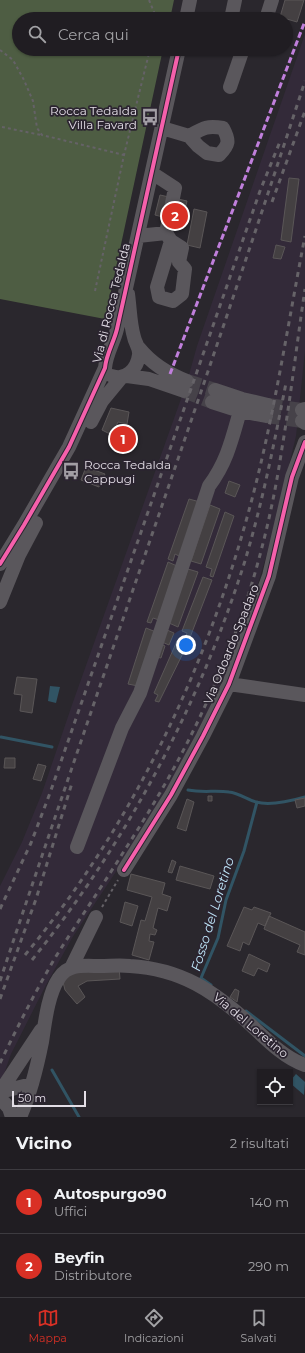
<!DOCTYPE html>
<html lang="it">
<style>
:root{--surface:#201d22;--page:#28262a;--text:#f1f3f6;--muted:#a2a2a5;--line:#3d3b40;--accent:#d93025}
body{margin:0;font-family:Montserrat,sans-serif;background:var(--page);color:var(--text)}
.controls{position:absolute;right:12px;bottom:12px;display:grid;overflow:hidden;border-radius:0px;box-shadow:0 1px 3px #0004}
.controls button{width:36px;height:36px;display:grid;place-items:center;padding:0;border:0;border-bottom:1px solid var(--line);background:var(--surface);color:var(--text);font:20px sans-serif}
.scale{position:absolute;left:12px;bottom:10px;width:74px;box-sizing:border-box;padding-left:4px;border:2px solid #e3dee6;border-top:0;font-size:11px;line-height:14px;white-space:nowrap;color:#e3dee6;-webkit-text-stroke:3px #2b2430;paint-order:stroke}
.you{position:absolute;left:186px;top:645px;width:14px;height:14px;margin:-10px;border:3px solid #fff;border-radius:50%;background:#1a73e8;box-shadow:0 0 0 6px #1a73e833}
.badge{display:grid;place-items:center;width:26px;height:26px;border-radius:50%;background:var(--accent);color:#fff;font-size:13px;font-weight:700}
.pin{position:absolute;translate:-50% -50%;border:2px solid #fff;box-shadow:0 1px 4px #0006}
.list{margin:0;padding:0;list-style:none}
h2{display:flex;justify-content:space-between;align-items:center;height:52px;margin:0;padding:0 16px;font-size:17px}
h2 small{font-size:13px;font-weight:400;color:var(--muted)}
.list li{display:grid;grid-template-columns:26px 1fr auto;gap:12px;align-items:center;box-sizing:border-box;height:64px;padding:0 16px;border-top:1px solid var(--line)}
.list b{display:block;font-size:15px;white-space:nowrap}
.list p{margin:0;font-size:13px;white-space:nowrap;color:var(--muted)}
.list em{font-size:13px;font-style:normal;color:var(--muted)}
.icon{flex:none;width:22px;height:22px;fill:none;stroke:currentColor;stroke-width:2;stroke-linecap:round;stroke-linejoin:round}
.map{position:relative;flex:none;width:305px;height:1117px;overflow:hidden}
.search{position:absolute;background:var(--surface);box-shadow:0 1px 3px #0004;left:12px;right:12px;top:12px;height:44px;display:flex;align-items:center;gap:10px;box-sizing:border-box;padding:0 14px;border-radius:22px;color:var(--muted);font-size:15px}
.sheet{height:180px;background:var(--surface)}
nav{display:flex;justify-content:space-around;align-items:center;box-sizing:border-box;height:56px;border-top:1px solid var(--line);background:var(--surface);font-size:11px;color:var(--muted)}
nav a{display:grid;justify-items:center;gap:2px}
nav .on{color:var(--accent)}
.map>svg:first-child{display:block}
.built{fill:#332a39}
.forest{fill:#4e5d43}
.water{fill:#315464}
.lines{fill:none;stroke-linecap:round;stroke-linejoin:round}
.stream{stroke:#315464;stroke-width:3}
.building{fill:#444042;stroke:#5a5657}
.minor-tunnel{stroke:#464249;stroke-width:14;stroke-dasharray:14 7;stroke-linecap:butt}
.path{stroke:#656267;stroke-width:2;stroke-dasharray:3 3;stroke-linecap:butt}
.minor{stroke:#5a575c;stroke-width:14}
.rail{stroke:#666368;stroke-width:3;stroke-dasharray:5 5;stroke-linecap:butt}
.quiet{stroke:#c07fdc;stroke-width:3;stroke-dasharray:6 3;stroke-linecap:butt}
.cycleway-casing{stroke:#2b2430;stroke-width:6}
.cycleway{stroke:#f560ab;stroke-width:4}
.labels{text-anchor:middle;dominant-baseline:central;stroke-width:3.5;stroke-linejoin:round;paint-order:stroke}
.poi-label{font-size:12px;fill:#e3dee6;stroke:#2b2430;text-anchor:end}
.street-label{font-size:12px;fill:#e3dee6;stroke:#2b2430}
.water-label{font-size:13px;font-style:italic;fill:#c0e8fb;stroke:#2b2430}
</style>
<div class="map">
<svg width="305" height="1117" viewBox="0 0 305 1117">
<rect width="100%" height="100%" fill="#2a272d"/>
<path class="built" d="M305 34V351L296 436 270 543 257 587 228 669 207 714 175 775 125 858 72 938 46 985 11 1054 0 1085V886L22 842 42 793 73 702 187 382 197 346Z"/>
<path class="forest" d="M0 0H174L170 19H19V49H163L105 319 0 299Z"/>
<path class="water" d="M50 686 60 687 56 703 48 701Z
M296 1074 305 1082 304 1095 290 1083V1081Z"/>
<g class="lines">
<path class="stream" d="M1 737 52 747
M188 790C203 793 215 790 229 792 238 793 247 799 256 802 270 806 291 801 305 797
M211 985 201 978 218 938 226 900 244 851 257 802
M246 1011 305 1056
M52 1070 79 1117"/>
</g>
<path class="building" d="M285 0H304L297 22 280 17Z
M289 178 299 179 291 242 281 240Z
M160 195 187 201 182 222 155 215Z
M194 209 207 212 200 248 187 245Z
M276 245 285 247 281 259 273 258Z
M111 408 129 412 127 424 118 422 112 435 102 430Z
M86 467 105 474 99 487 81 480Z
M229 481 240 485 235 497 225 493Z
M189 499 200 502 181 557 175 554 173 561 168 559Z
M210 505 220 509 201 564 191 561Z
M225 512 234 516 213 577 210 576 212 569 206 567Z
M168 562 177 566 159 620 153 618 151 623 147 622Z
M188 569 198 572 178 627 169 623Z
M203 577 212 580 189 640 185 639 187 633 182 631Z
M146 628 156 632 138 686 128 684Z
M167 630 174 633 169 645 162 642Z
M177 641 187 645 159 702 155 701 158 695 154 693Z
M161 644 165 646 161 658 156 657Z
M17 677 37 679 32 713 20 711 22 695 14 694Z
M5 758H15V768H4Z
M38 764 46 766 41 781 33 779Z
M208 796H212V801H208Z
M305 798V806L297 808 295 800Z
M187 799 194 802 186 831 177 828Z
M172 860 176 862 172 873 168 872Z
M180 866 214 876 210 889 176 880Z
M131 874 165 883 162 894 171 897 167 911 158 908 153 928 157 930 155 935 150 934 149 941 154 942 149 960 132 955 141 920 145 921 152 897 127 890Z
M125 902 138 906 132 926 120 922Z
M244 907 252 910 254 907 271 913 265 926 258 923 249 945 243 942 240 951 227 946Z
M269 916 305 932V955L297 952 300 945 264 929Z
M249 954 270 964 267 972 258 968 254 976 242 971Z
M119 967 120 979 87 981 78 986 85 997 77 1004 65 990 62 978 87 968Z
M235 989 239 991 237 1002 230 997Z"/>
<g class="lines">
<path class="minor-tunnel" d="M187 381 215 390
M184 391 212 402
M268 405 302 410
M266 416 302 421"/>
<path class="path" d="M149 0 157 19
M0 50 13 60 24 80 33 101 37 128 42 135 124 155
M2 127 41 135
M95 291 124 155 150 49
M102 907 118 880"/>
<path class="minor" d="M186 19 190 0
M231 19 235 0
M266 19 272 0
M230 87 243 49
M162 128 189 136 198 146 207 153 219 155C229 145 230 141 223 128 207 125 203 128 189 136
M166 233 171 241 157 287 159 297 173 301 182 294 185 269 179 262 182 248 171 241
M138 236 166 233 175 188 152 173
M139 348C152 364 168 374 187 381
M112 376C126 381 137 369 139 355 140 348 135 343 134 337 130 324 130 308 128 294
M127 376 149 379 184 391
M215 390 242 399 268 405
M212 402 240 411 266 416
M302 410 305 409
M302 421 305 423
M91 422 102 401 121 378
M0 564 24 525 69 447 105 368C106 354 114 342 117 329L179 49
M0 602 19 555 36 523
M229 684 305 695
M77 847 122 728 140 693 209 486C227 462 232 439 240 411
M124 870 171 795 203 736 229 684 269 576 292 477 305 442
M72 966 96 917
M0 1092 41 1030
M0 1092 32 1084
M0 1098 9 1108 12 1117
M20 1117C31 1093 37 1067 42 1042 45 1022 48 994 59 978 68 963 85 966 100 966 110 966 120 965 130 966 181 969 214 991 250 1024 266 1039 284 1058 305 1065"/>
<path class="rail" d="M272 202 305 111
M0 909 31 843 50 793 260 191 281 139
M25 955C141 815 218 644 260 467 278 391 290 313 305 236
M32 960C126 843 198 708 244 564 262 505 274 444 286 383
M0 981C100 680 207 382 305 81
M0 999 36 899 72 783
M0 1063C17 1028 35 992 55 958 78 921 103 885 126 848 159 797 189 744 213 688 247 612 270 530 282 448 291 395 297 342 305 289"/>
<path class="quiet" d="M170 374 305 21"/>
<g class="cycleway-casing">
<path id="cycleway" d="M0 564 24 525 69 447 105 368C106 354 114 342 117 329L179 49
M124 870 171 795 203 736 229 684 269 576 292 477 305 442"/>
</g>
<use href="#cycleway" class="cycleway"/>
</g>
<defs>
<g id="bus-bare" transform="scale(1.38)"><path d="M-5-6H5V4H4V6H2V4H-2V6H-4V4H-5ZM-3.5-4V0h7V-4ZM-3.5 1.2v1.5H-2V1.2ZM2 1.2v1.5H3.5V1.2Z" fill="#a29ea5" stroke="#2b2430" stroke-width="2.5" paint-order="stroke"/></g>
</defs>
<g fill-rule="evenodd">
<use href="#bus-bare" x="150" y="117"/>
<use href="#bus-bare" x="71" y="471"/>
</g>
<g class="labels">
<g class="poi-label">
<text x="137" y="110">Rocca Tedalda<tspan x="137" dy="14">Villa Favard</tspan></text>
<text x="84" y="464" text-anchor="start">Rocca Tedalda<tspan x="84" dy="14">Cappugi</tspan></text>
</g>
<g class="street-label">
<text transform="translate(111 303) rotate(-76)">Via di Rocca Tedalda</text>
<text transform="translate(231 644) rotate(-68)">Via Odoardo Spadaro</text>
<text transform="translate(251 1025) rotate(40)">Via del Loretino</text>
</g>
<g class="water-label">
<text transform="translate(212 914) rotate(-73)">Fosso del Loretino</text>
</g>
</g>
</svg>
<div class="controls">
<button><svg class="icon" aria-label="locate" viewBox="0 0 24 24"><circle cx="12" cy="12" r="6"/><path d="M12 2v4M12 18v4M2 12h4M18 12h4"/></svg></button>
</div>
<div class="scale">50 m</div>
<div class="you"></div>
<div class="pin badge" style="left:123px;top:439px">1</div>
<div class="pin badge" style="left:175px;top:216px">2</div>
<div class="search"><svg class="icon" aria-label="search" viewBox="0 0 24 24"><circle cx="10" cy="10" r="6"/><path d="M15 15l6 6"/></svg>Cerca qui</div>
</div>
<section class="sheet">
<h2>Vicino<small>2 risultati</small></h2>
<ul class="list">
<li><span class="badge">1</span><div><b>Autospurgo90</b><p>Uffici</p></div><em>140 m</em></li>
<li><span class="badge">2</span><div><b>Beyfin</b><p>Distributore</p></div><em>290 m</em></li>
</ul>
</section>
<nav>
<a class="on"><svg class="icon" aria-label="map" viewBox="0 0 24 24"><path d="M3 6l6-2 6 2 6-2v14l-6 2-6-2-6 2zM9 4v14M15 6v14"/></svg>Mappa</a>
<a><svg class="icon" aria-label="directions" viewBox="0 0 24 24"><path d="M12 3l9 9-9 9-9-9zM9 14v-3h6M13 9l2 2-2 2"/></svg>Indicazioni</a>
<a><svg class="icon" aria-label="saved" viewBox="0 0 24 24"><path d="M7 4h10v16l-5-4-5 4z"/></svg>Salvati</a>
</nav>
